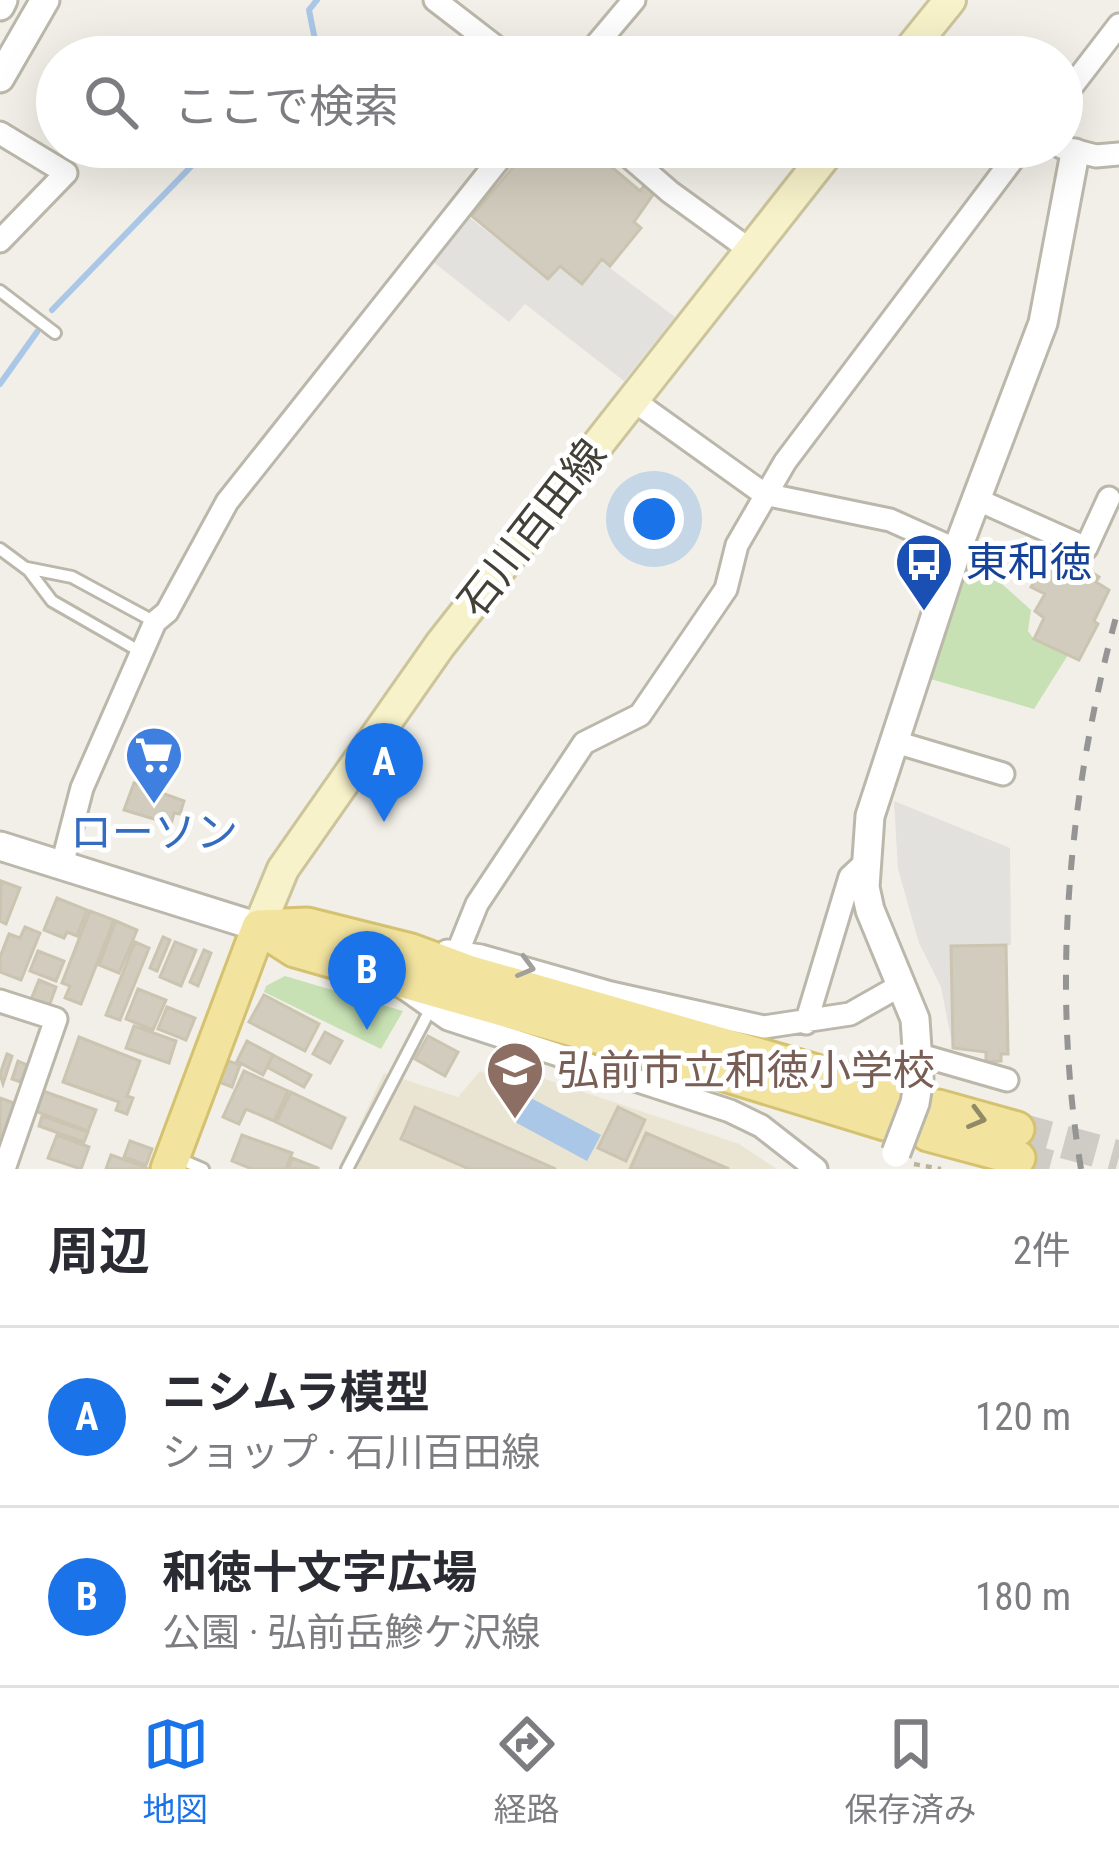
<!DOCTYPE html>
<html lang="ja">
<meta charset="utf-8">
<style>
:root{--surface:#fff;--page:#f2f2f3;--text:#2b2b33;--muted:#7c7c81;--line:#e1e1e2;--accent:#1a73e8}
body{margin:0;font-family:"Roboto Condensed","Noto Sans JP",sans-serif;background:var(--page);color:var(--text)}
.you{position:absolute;left:654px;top:519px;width:42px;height:42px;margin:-30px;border:9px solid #fff;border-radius:50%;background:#1a73e8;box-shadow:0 0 0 18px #1a73e833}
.badge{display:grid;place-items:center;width:78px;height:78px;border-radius:50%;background:var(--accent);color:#fff;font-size:39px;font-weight:700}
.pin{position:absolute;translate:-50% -99px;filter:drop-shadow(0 3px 6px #0008)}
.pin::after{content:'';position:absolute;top:63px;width:42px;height:36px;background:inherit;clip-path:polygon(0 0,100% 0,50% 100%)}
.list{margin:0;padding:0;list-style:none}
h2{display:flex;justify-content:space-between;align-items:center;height:156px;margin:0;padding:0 48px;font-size:51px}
h2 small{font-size:39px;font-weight:400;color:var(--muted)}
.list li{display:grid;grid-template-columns:78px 1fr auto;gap:36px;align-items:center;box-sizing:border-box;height:180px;padding:0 48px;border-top:3px solid var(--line)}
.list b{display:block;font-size:45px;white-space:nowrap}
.list p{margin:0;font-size:39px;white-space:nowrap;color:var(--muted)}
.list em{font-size:39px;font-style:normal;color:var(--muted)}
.icon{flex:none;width:66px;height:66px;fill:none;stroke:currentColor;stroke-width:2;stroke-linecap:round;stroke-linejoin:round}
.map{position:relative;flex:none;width:1119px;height:1169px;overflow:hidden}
.search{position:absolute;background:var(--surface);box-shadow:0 12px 48px #0002;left:36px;right:36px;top:36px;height:132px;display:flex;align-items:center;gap:30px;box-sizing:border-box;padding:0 42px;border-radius:66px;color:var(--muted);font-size:45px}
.sheet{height:516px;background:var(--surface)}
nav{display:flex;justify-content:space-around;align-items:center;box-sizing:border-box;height:168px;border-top:3px solid var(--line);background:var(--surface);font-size:33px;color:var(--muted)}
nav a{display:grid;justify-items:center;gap:6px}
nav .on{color:var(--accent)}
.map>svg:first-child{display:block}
.education{fill:#e9e5d2}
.green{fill:#c7e1b4}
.parking{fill:#e3e1de}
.water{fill:#aac7e7}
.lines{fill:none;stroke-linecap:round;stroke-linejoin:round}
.stream{stroke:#aac7e7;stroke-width:6}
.building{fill:#d1ccbd;stroke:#cbc4b1;stroke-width:3}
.primary-tunnel{stroke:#ceccc4;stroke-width:33;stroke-dasharray:33 16;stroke-linecap:butt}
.service-casing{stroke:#bbb7aa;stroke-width:16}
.minor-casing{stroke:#bbb7aa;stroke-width:27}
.tertiary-casing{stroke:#bbb7aa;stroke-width:33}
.secondary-casing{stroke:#ccc49b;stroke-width:36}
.primary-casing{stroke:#d5c271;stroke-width:39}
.path{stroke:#bbb49d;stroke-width:4.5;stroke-dasharray:6 6;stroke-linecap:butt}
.service{stroke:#fff;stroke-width:10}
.minor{stroke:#fff;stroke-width:21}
.tertiary{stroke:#fff;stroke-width:27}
.secondary{stroke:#f8f2ca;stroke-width:30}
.primary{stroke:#f2e49f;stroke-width:33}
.rail{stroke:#959595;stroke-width:6;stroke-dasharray:15 15;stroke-linecap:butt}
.tertiary-bridge-casing{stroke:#bbb7aa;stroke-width:33;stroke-linecap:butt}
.tertiary-bridge{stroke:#fff;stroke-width:27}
.oneway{stroke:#a1a09b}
.oneway2{stroke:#928a66}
.labels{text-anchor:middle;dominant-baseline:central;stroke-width:10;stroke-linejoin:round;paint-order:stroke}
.street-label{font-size:42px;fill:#434037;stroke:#fff}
.transit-label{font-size:42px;fill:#164399;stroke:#fff;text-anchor:start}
.shop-label{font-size:42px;fill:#366cbe;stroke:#fff}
.education-label{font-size:42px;fill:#785e54;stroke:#fff;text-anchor:start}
</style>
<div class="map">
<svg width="1119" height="1169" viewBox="0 0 1119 1169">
<rect width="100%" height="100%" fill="#f1efe7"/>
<path class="education" d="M497 1063 739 1144 777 1169H339L384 1073 458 1097 480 1071 490 1076Z"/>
<path class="green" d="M966 568 1002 584 1031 610 1028 631 1034 639 1068 655 1034 709 927 678Z
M285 976 403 1011 381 1049 264 992 266 986Z"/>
<path class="parking" d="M465 214 548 279 560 267 583 284 602 262 675 317 624 381 525 304 509 322 427 257Z
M894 801 1010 848 1011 945 951 946 953 1048 941 987 919 943 898 869Z"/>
<path class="water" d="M529 1097 601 1135 587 1161 515 1122Z"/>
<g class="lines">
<path class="stream" d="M297 57 316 45 309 10 317 0
M52 310 210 147
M0 384 37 332"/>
</g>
<path class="building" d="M530 147H588L640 191 648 181 657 189 634 222 641 228 610 266 602 259 582 284 560 266 548 279 472 216Z
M1038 544 1068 561 1073 554 1083 560 1080 565 1099 577 1096 582 1109 590 1094 621 1098 624 1079 660 1034 639 1044 618 1035 611 1045 594 1031 587 1038 575 1043 578 1048 569 1033 559Z
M134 783 184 801 180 814 174 813 171 824 124 810Z
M1 881 20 888 6 924 0 921Z
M57 898 87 910 77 936 67 932 64 938 44 930Z
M90 911 114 920 81 1004 65 998 70 986 62 983Z
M116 921 137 930 119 973 99 965Z
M25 927 40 933 21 980 0 972V957L9 934 20 938Z
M163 937 170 940 157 971 150 968Z
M135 942 149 948 120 1020 106 1015Z
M175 942 196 950 181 986 160 977Z
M1006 945 1008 1054H1001V1061L986 1062V1052L953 1048 951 946Z
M204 950 211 953 198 986 190 982Z
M38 951 64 961 56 981 30 971Z
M39 980 56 987 48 1009 30 1002Z
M138 989 166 1000 153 1030 126 1019Z
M264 995 319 1024 305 1051 249 1022Z
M167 1007 195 1018 186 1040 158 1029Z
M134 1026 176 1041 169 1063 126 1048Z
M325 1032 342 1041 330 1063 313 1054Z
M428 1036 458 1052 445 1076 415 1059Z
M79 1037 140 1061 127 1096 133 1098 127 1114 116 1110 119 1102 63 1082Z
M247 1041 273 1055 263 1075 237 1061Z
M7 1054 12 1056 3 1084 0 1074Z
M273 1055 311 1075 304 1087 267 1067Z
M18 1061 27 1065 21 1082 12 1079Z
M228 1061 240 1065 232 1087 219 1082Z
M244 1071 288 1091 274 1121 246 1109 239 1124 223 1117Z
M43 1091 96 1110 88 1131 35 1111Z
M291 1092 345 1118 331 1148 276 1122Z
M0 1098 14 1103 0 1143Z
M415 1107 556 1169H469L401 1139Z
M618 1107 645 1120 626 1161 598 1148Z
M42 1116 88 1132 84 1142 39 1126Z
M646 1133 729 1169H630Z
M57 1135 89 1147 81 1169 48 1158Z
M242 1135 292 1153 286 1169H252L232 1161Z
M130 1141 152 1149 146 1165 124 1157Z
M111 1155 147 1168V1169H106Z
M292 1158 318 1168V1169H288Z"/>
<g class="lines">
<path class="primary-tunnel" d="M1017 1129 1119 1157
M1018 1158 1059 1169"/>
<g class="service-casing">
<path id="service" d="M0 291 55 333
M0 549 31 572
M141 652 52 601 27 568 72 577 155 622
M175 1157 203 1169
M347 1169 431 1008"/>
</g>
<g class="minor-casing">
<path id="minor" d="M435 0 509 57
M586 57 634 0
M1062 99 1119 25
M0 133 66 173 0 241
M618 147 670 192 750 250
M1061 147 1096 156 1119 154
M633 400 764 494 890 520 957 550
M976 499 1086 548 1109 498
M892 741 1003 774
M62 865 82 788 155 622 167 612 227 502 509 147
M447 951 481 956 611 993 764 1027 850 1014 903 984
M458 951 477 904 584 743 640 715 726 589 737 545 785 462 1022 147
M404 988 448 1019 730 1111 761 1126 816 1169
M0 1001 56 1019 4 1169
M806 1023 850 877 864 864
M920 1055 1007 1080"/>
</g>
<g class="tertiary-casing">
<path id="tertiary" d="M0 6 3 0
M0 78 45 0
M0 846 259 927
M919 1078 915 1019 870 910 865 887 870 816 957 550 1043 323 1075 153"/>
</g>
<g class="secondary-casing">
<path id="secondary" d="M904 57 950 0
M259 927 283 869 440 645 832 147"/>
</g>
<g class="primary-casing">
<path id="primary" d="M259 927 307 925 411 951 468 972 893 1094
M259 927 295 950 636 1047 885 1123
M938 1107 1017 1129
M928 1134 1018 1158
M168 1169 259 927"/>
</g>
<path class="path" d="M914 1164 941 1169"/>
<use href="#service" class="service"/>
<use href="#minor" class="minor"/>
<use href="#tertiary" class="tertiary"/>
<use href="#secondary" class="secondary"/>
<use href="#primary" class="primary"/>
<path class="rail" d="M1081 1169C1050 982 1069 787 1119 606"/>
<g class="tertiary-bridge-casing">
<path id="tertiary-bridge" d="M896 1153 915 1103 919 1078"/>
</g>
<use href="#tertiary-bridge" class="tertiary-bridge"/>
</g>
<defs><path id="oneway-chevron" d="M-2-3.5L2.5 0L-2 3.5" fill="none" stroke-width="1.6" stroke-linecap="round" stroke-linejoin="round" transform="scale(3)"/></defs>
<use class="oneway" href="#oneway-chevron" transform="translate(526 967) rotate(15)"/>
<use class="oneway2" href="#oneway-chevron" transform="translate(977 1118) rotate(15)"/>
<defs>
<g id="bus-pin" transform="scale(3)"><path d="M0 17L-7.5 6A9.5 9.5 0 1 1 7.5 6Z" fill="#1a4fb4" stroke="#fff"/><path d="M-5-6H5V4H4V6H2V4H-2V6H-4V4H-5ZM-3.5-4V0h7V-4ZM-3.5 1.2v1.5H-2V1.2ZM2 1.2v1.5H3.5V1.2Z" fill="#fff"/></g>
<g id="supermarket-pin" transform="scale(3)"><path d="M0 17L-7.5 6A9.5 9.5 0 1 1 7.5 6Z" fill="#3f7fe0" stroke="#fff"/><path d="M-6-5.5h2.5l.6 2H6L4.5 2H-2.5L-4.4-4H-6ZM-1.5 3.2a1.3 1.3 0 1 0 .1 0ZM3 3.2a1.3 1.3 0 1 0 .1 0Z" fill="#fff"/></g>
<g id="school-pin" transform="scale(3)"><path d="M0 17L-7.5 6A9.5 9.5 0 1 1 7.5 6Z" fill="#8d6e63" stroke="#fff"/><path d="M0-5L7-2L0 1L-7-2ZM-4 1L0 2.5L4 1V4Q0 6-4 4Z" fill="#fff"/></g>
</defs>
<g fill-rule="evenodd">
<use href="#bus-pin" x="924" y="562"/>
<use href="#supermarket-pin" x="154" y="755"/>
<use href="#school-pin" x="515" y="1070"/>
</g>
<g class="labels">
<g class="street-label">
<text transform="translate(532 528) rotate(-52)">石川百田線</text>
</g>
<g class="transit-label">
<text x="966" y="562">東和徳</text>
</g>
<g class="shop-label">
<text x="154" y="832">ローソン</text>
</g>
<g class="education-label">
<text x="557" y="1070">弘前市立和徳小学校</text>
</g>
</g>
</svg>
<div class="you"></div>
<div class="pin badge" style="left:384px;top:822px">A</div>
<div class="pin badge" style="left:367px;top:1030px">B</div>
<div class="search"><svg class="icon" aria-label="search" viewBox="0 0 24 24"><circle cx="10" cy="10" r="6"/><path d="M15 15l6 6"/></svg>ここで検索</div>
</div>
<section class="sheet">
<h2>周辺<small>2件</small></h2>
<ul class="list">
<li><span class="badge">A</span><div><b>ニシムラ模型</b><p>ショップ · 石川百田線</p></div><em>120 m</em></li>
<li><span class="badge">B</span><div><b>和徳十文字広場</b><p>公園 · 弘前岳鰺ケ沢線</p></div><em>180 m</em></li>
</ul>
</section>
<nav>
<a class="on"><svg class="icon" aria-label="map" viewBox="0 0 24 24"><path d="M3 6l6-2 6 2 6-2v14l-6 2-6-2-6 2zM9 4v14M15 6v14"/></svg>地図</a>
<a><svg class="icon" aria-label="directions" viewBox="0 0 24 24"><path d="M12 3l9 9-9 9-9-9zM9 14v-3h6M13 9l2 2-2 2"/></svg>経路</a>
<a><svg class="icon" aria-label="saved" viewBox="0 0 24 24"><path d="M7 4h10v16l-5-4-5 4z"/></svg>保存済み</a>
</nav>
